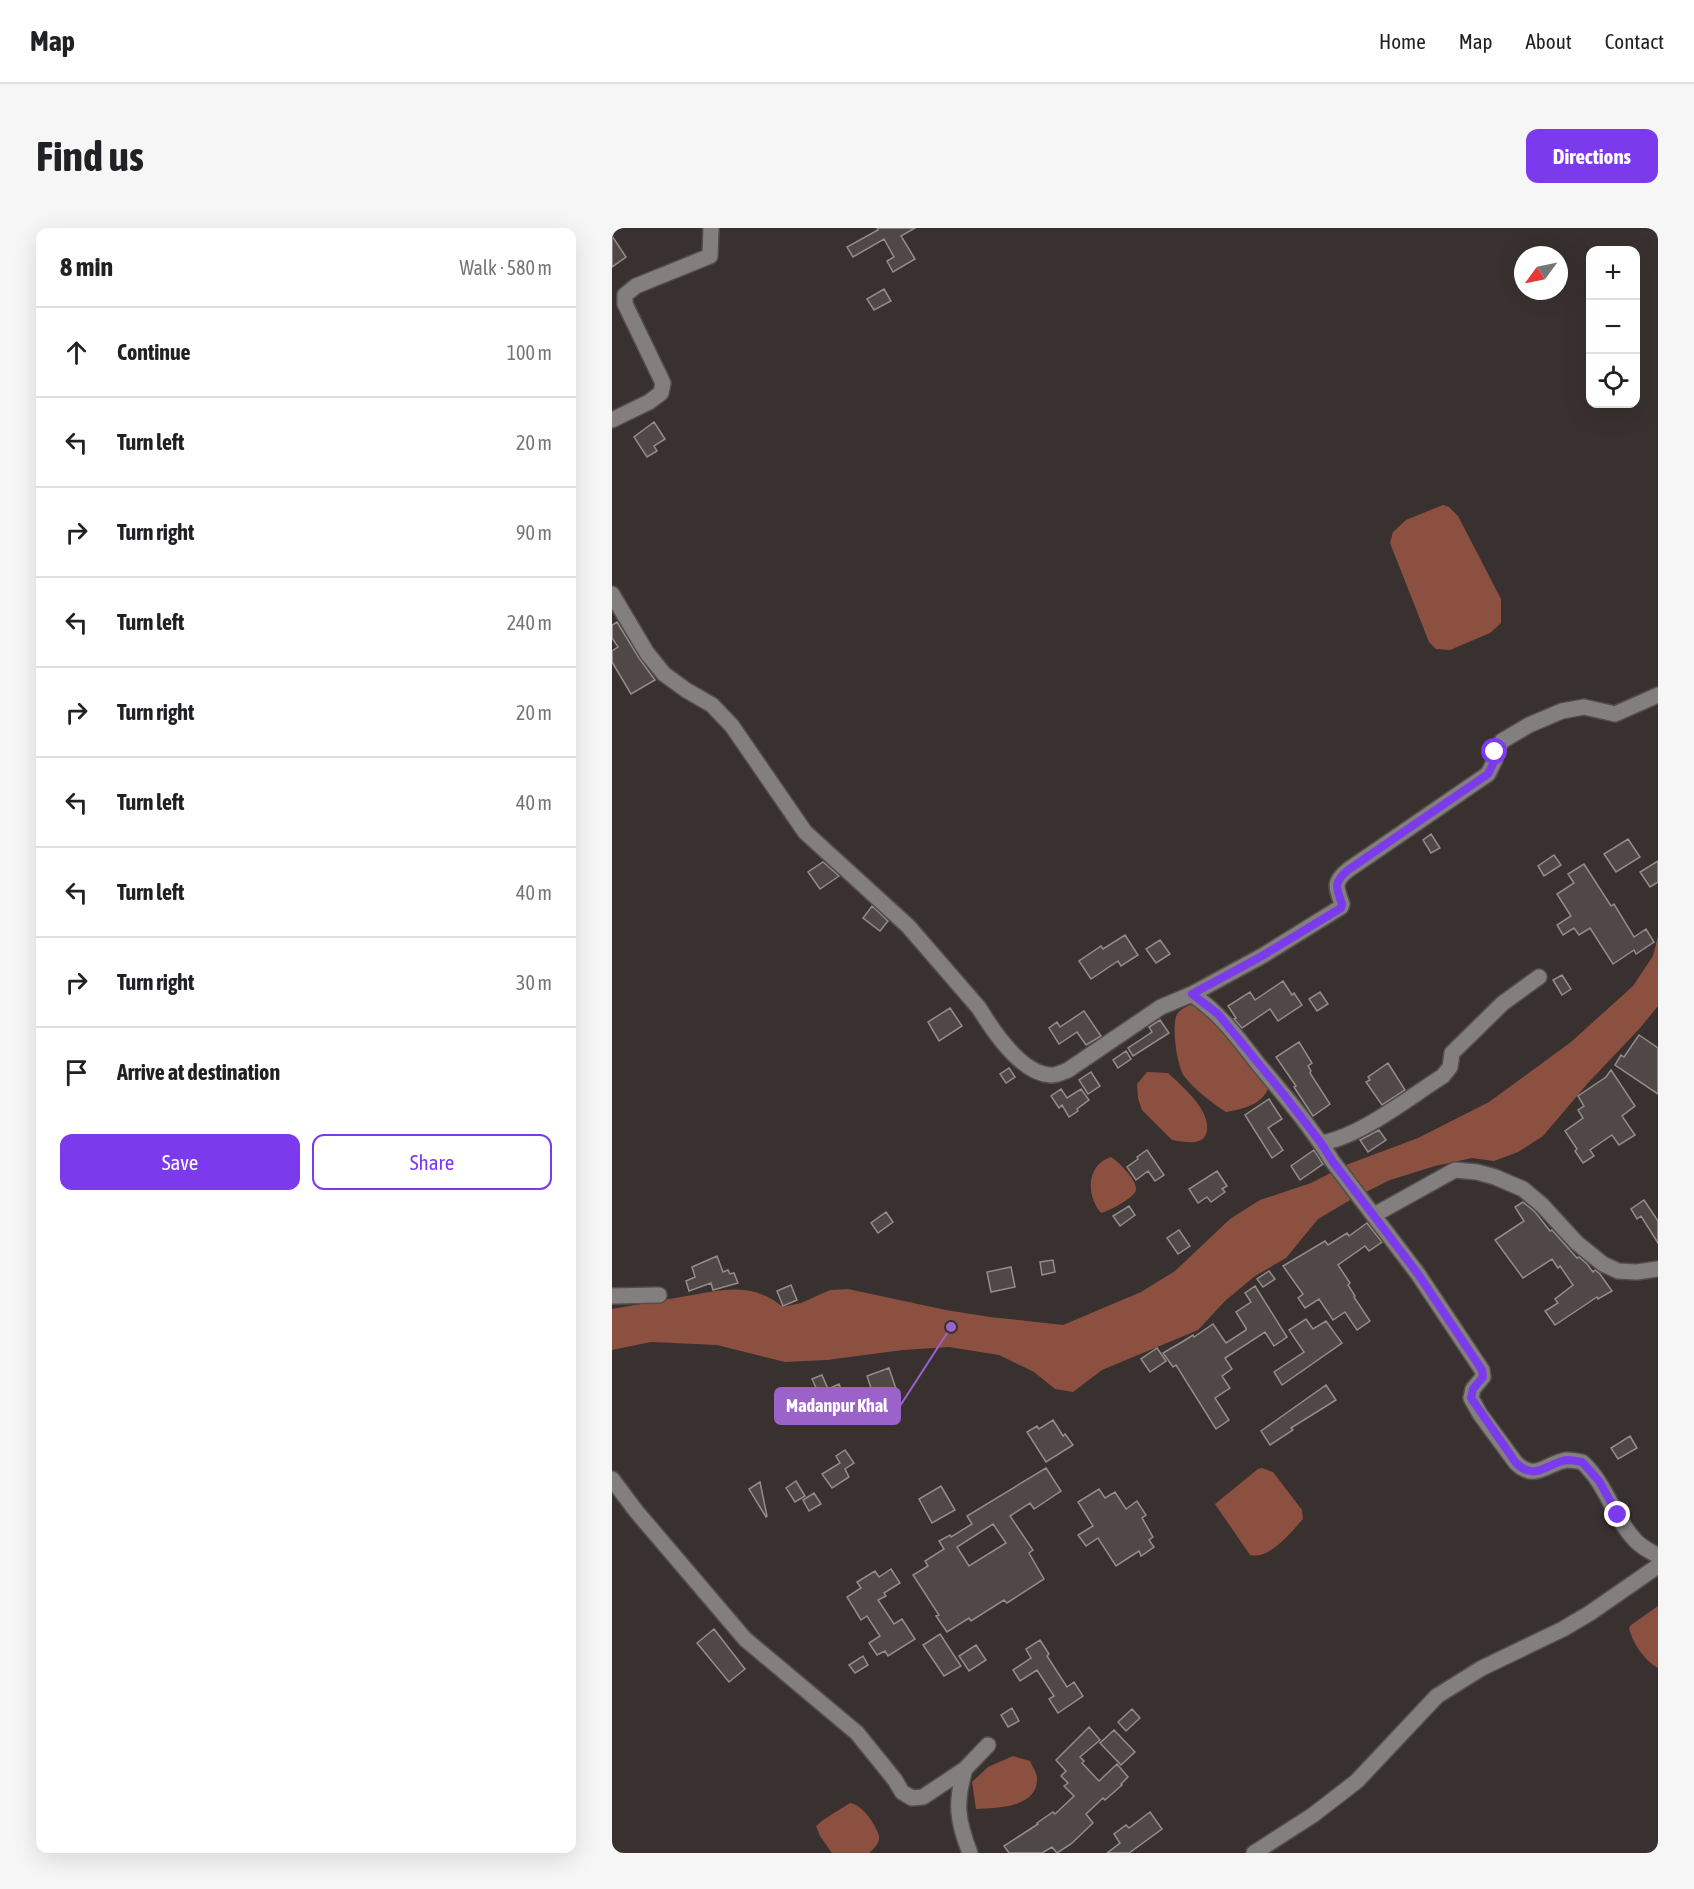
<!DOCTYPE html>
<meta charset="utf-8">
<style>
:root{--surface:#fff;--page:#f6f6f6;--text:#202124;--muted:#757577;--line:#e0e0e0;--accent:#7c3aed}
body{margin:0;font-family:"Asap Condensed",sans-serif;background:var(--page);color:var(--text)}
.controls{position:absolute;right:18px;top:18px;display:grid;overflow:hidden;border-radius:12px;box-shadow:0 6px 24px #0002}
.controls button{width:54px;height:54px;display:grid;place-items:center;padding:0;border:0;border-bottom:2px solid var(--line);background:var(--surface);color:var(--text);font:30px sans-serif}
.compass{position:absolute;left:902px;top:18px;width:54px;height:54px;border-radius:50%;background:var(--surface);box-shadow:0 6px 24px #0002;rotate:237deg}
.stop{position:absolute;width:18px;height:18px;margin:-14px;border:4px solid #7c3aed;border-radius:50%;background:#fff}
.stop.end{background:#7c3aed;border-color:#fff;box-shadow:0 2px 6px #0008}
.list{margin:0;padding:0;list-style:none}
h2{display:flex;justify-content:space-between;align-items:center;height:78px;margin:0;padding:0 24px;font-size:26px}
h2 small{font-size:20px;font-weight:400;color:var(--muted)}
.list li{display:grid;grid-template-columns:39px 1fr auto;gap:18px;align-items:center;box-sizing:border-box;height:90px;padding:0 24px;border-top:2px solid var(--line)}
.list b{display:block;font-size:22px;white-space:nowrap}
.list em{font-size:20px;font-style:normal;color:var(--muted)}
.actions{display:flex;gap:12px;padding:18px 24px}
.actions a{flex:1;padding:14px 0;border:2px solid var(--accent);border-radius:12px;text-align:center;font-size:21px;color:var(--accent)}
.actions .main{background:var(--accent);color:#fff}
.icon{flex:none;width:33px;height:33px;fill:none;stroke:currentColor;stroke-width:2;stroke-linecap:round;stroke-linejoin:round}
.map{position:relative;flex:none;width:1046px;height:1625px;overflow:hidden;border-radius:12px}
header{display:flex;align-items:center;gap:36px;box-sizing:border-box;height:84px;padding:0 30px;background:var(--surface);border-bottom:2px solid var(--line)}
header strong{font-size:28px}
nav{display:flex;gap:33px;margin-inline-start:auto;font-size:21px}
.intro{display:flex;align-items:center;justify-content:space-between;box-sizing:border-box;height:144px;padding:0 36px}
h1{margin:0;font-size:42px}
.button{padding:15px 27px;border-radius:12px;background:var(--accent);color:#fff;font-size:21px;font-weight:700}
main{display:flex;gap:36px;padding:0 36px}
aside{flex:1;background:var(--surface);border-radius:12px;box-shadow:0 6px 24px #0002}
.map>svg:first-child{display:block}
.water{fill:#8c5041}
.building{fill:#504846;stroke:#958c89;stroke-width:1.5;fill-rule:evenodd}
.lines{fill:none;stroke-linecap:round;stroke-linejoin:round}
.minor-casing{stroke:#554d4b;stroke-width:18}
.minor{stroke:#837f7e;stroke-width:15}
.route{stroke:#7c3aed;stroke-width:8}
.leader{fill:none;stroke:#9b63c9;stroke-width:2}
.callout-dot{fill:#9b63c9;stroke:#39312f;stroke-width:2}
.callout{fill:#9b63c9;stroke:#9b63c9;stroke-width:2}
.callout-label{font-size:18px;text-anchor:middle;font-weight:bold;fill:#fff}
</style>
<header>
<strong>Map</strong>
<nav><a>Home</a><a>Map</a><a>About</a><a>Contact</a></nav>
</header>
<div class="intro"><h1>Find us</h1><a class="button">Directions</a></div>
<main>
<aside>
<h2>8 min<small>Walk · 580 m</small></h2>
<ul class="list">
<li><svg class="icon" aria-label="ahead" viewBox="0 0 24 24"><path d="M12 20V5M6 11l6-6 6 6"/></svg><div><b>Continue</b></div><em>100 m</em></li>
<li><svg class="icon" aria-label="left" viewBox="0 0 24 24"><path d="M17 20v-9H6M10 6l-5 5 5 5"/></svg><div><b>Turn left</b></div><em>20 m</em></li>
<li><svg class="icon" aria-label="right" viewBox="0 0 24 24"><path d="M7 20v-9h11M14 6l5 5-5 5"/></svg><div><b>Turn right</b></div><em>90 m</em></li>
<li><svg class="icon" aria-label="left" viewBox="0 0 24 24"><path d="M17 20v-9H6M10 6l-5 5 5 5"/></svg><div><b>Turn left</b></div><em>240 m</em></li>
<li><svg class="icon" aria-label="right" viewBox="0 0 24 24"><path d="M7 20v-9h11M14 6l5 5-5 5"/></svg><div><b>Turn right</b></div><em>20 m</em></li>
<li><svg class="icon" aria-label="left" viewBox="0 0 24 24"><path d="M17 20v-9H6M10 6l-5 5 5 5"/></svg><div><b>Turn left</b></div><em>40 m</em></li>
<li><svg class="icon" aria-label="left" viewBox="0 0 24 24"><path d="M17 20v-9H6M10 6l-5 5 5 5"/></svg><div><b>Turn left</b></div><em>40 m</em></li>
<li><svg class="icon" aria-label="right" viewBox="0 0 24 24"><path d="M7 20v-9h11M14 6l5 5-5 5"/></svg><div><b>Turn right</b></div><em>30 m</em></li>
<li><svg class="icon" aria-label="arrive" viewBox="0 0 24 24"><path d="M6 21V4h12l-3 4 3 4H6"/></svg><div><b>Arrive at destination</b></div></li>
</ul>
<div class="actions"><a class="main">Save</a><a>Share</a></div>
</aside>
<div class="map">
<svg width="1046" height="1625" viewBox="0 0 1046 1625">
<rect width="100%" height="100%" fill="#39312f"/>
<path class="water" d="M831 277 837 279 846 288 889 371V395L878 405 838 422 824 421 817 414 778 315 781 304 794 292Z
M1046 708V778L1028 800 976 855 931 908 906 924 882 933 860 930 823 938 778 952 740 971 706 991 674 1030 643 1048 613 1073 586 1102 490 1142 461 1164 443 1161 422 1144 387 1127 337 1119 291 1122 215 1132 173 1134 105 1117 39 1114 0 1122V1081C23 1077 46 1073 69 1069 108 1063 137 1052 171 1079L189 1075 218 1062 236 1061 334 1082 378 1089 451 1097 529 1064 563 1043 618 991 648 972 699 955 734 937 806 910 877 874 959 814 1021 758 1041 728Z
M578 777 595 781 657 857C653 876 631 881 614 884 599 874 583 862 572 848 565 838 560 801 564 789 566 782 572 780 578 777Z
M535 844 556 845C570 858 602 885 594 906 592 911 588 913 583 914 576 915 567 913 560 912L530 882 526 870 525 856Z
M499 929C506 933 526 953 524 962 522 970 497 983 489 985 474 967 474 937 499 929Z
M650 1240 661 1244 690 1282 691 1291C679 1304 658 1332 638 1327L603 1276 646 1241Z
M1046 1378V1440C1032 1432 1021 1416 1017 1400L1019 1397Z
M401 1528 418 1533C420 1538 425 1545 425 1550 426 1580 385 1580 364 1581L360 1554 376 1539Z
M238 1575C250 1576 264 1597 267 1608 268 1615 262 1621 257 1625H220L208 1608 204 1598 211 1592Z"/>
<path class="building" d="M265 0H303L289 8 303 31 281 44 275 33 282 29 272 11 241 29 235 19 266 2Z
M0 8 14 29 0 39Z
M272 61 279 73 262 82 255 71Z
M42 194 53 211 42 218 45 223 35 229 22 209Z
M5 394 27 430 43 452 19 466 0 434V423L6 419 0 410V397Z
M819 606 828 620 819 625 811 612Z
M1016 611 1028 629 1004 644 992 626Z
M942 627 949 637 932 648 926 638Z
M1046 633V654L1038 659 1028 644Z
M211 634 227 648 208 661 196 644Z
M972 636 999 678 1002 676 1022 709 1034 701 1042 714 1024 726 1022 722 1001 736 978 700 967 707 962 700 951 707 945 697 959 688 945 666 962 655 956 646Z
M260 678 276 693 268 703 251 690Z
M513 707 526 727 509 738 506 733 479 751 467 733 489 718 491 721Z
M548 712 558 726 544 735 534 721Z
M950 747 959 761 950 767 941 752Z
M671 753 680 767 682 765 690 777 666 793 658 781 630 800 622 791 624 790 616 778 638 764 643 772Z
M708 764 716 776 705 783 697 771Z
M338 780 350 798 327 813 316 794Z
M472 783 489 808 474 817 465 804 447 816 437 800 445 794 448 799Z
M548 792 557 805 521 828 516 820 540 804 537 799Z
M1027 807 1046 820V866L1003 837 1009 827 1012 829Z
M687 814 700 835 696 838 699 843 698 845 718 876 701 888 682 859 684 858 664 829Z
M514 823 519 831 506 840 501 832Z
M776 835 793 862 770 877 754 854 758 852 756 849Z
M397 840 403 849 394 855 388 846Z
M999 842 1023 878 1010 888 1023 907 1007 917 1000 907 978 922 982 928 971 935 963 923 965 921 953 903 971 890 966 882 972 878 966 868 994 849Z
M479 844 488 858 476 866 467 852Z
M449 861 455 870 469 861 477 872 465 881 466 883 457 889 450 877 447 880 439 868Z
M657 871 670 891 656 900 671 922 660 930 633 887Z
M767 902 774 912 756 924 748 912Z
M535 922 552 947 543 953 536 943 524 952 515 939 526 931 525 929Z
M702 922 711 936 688 952 679 938Z
M605 943 615 958 610 961 613 964 599 974 595 969 586 975 577 961Z
M1032 972 1046 993V1015L1029 988 1025 991 1019 981Z
M911 974 923 984 938 1003 940 1002 965 1030 967 1029 975 1036 981 1044 983 1042 988 1046 1000 1063 986 1071 985 1069 943 1097 933 1083 946 1075 943 1071 961 1057 948 1038 946 1040 940 1031 911 1050 883 1012 912 993 903 979Z
M517 978 523 987 508 998 501 988Z
M274 984 281 994 266 1005 259 995Z
M755 995 770 1014 757 1023 753 1018 726 1037 738 1055 736 1057 743 1068 742 1069 758 1093 745 1102 733 1084 721 1092 707 1071 693 1080 686 1070 691 1066 671 1038 713 1013 716 1017 735 1005 737 1008Z
M567 1002 578 1018 566 1026 555 1010Z
M105 1028 111 1044 116 1042 118 1046 122 1045 126 1055 101 1062 99 1055 77 1063 74 1053 83 1049 80 1039Z
M441 1032 443 1044 430 1047 428 1034Z
M399 1039 403 1059 379 1064 375 1044Z
M657 1043 663 1051 651 1059 645 1051Z
M179 1057 185 1072 171 1078 165 1063Z
M643 1058 675 1109 662 1118 653 1104 613 1130 620 1141 610 1148 618 1160 603 1170 617 1192 604 1201 564 1137 561 1139 551 1125 570 1114 581 1107 582 1109 601 1096 614 1115 634 1102V1100L624 1084 639 1074 633 1065Z
M694 1091 701 1101 714 1093 730 1115 670 1157 662 1144 692 1124 677 1102Z
M545 1120 554 1133 538 1144 529 1131Z
M277 1140 285 1164 281 1165 284 1175 266 1181 255 1148Z
M210 1147 216 1161 227 1156 232 1168 212 1177 200 1151Z
M714 1157 724 1172 679 1200 681 1202 658 1217 649 1203Z
M441 1192 451 1208 453 1206 461 1217 434 1234 415 1204 425 1198 427 1201Z
M1018 1208 1025 1220 1006 1231 999 1220Z
M233 1222 242 1235 233 1241 237 1249 220 1260 210 1246 228 1235 224 1228Z
M434 1240 449 1263 422 1281 418 1275 398 1288 421 1322 417 1325 432 1351 395 1375 392 1372 359 1393 357 1390 335 1404 324 1388 327 1387 301 1347 316 1338 313 1333 332 1321 327 1313 338 1307 339 1309 360 1296 355 1288ZM381 1296 394 1315 357 1338 345 1319Z
M184 1253 193 1268 183 1274 174 1260Z
M148 1254 155 1288 154 1289 137 1261Z
M329 1258 343 1282 320 1295 307 1271Z
M487 1261 493 1270 503 1264 514 1281 525 1273 534 1287 530 1290 541 1309 537 1312 542 1319 529 1328 527 1323 504 1338 486 1310 474 1318 466 1307 481 1298 466 1274Z
M202 1265 209 1276 197 1283 191 1272Z
M279 1341 288 1355 272 1365 274 1368 266 1372 282 1396 290 1391 303 1411 276 1428 273 1423 265 1427 257 1415 268 1408 255 1388 249 1392 235 1369 249 1360 245 1354 263 1343 267 1349Z
M102 1401 133 1441 117 1454 85 1415Z
M328 1406 349 1438 332 1448 311 1417Z
M428 1412 437 1426 435 1428 455 1459 462 1454 471 1468 446 1485 437 1471 442 1468 425 1442 408 1453 401 1442 419 1430 414 1421Z
M364 1417 374 1432 357 1443 347 1428Z
M251 1428 256 1437 243 1445 237 1437Z
M400 1480 407 1493 396 1499 389 1487Z
M520 1481 528 1490 514 1503 506 1494Z
M477 1499 488 1512 468 1529 472 1533 470 1535 487 1553 505 1536 516 1549 509 1556 510 1557 493 1572 491 1570 474 1586 481 1595 459 1616 445 1625 440 1619 430 1625H397L392 1618 426 1596 425 1595 441 1584 443 1586 462 1568 452 1558 456 1555 449 1548 454 1543 444 1532Z
M502 1502 523 1524 509 1537 488 1515Z
M538 1584 550 1601 517 1625H495L508 1615 502 1606 514 1597 517 1600Z"/>
<g class="lines">
<g class="minor-casing">
<path id="minor" d="M0 192 37 174 49 165 51 155 13 76V67L24 58 98 28 99 0
M0 366 35 425 52 446 74 462 100 477 120 498 193 604 296 698 367 780C381 803 409 845 438 847 443 848 451 844 456 842L549 779 580 766
M1046 467 1003 486 972 479 950 483 917 497 890 513 883 524V532L876 546 736 642C721 654 724 659 730 676L729 679 650 728 580 766C608 785 626 810 647 837 673 868 699 899 721 934L806 1046 870 1142 871 1149 861 1161 859 1170 868 1186 904 1235C924 1254 934 1235 955 1232 960 1232 965 1233 970 1234 994 1255 1001 1289 1023 1312 1029 1319 1038 1323 1046 1328
M709 915C748 909 796 870 831 848L838 839 840 825 891 775 927 749
M762 987 843 942 865 944 883 949 911 961 930 977 965 1015 991 1036 1006 1043 1025 1044 1046 1041
M0 1068 47 1067
M0 1251 24 1283 133 1411 245 1505 283 1552 290 1564 300 1570 311 1569 353 1541 376 1517
M353 1541C343 1575 345 1592 358 1625
M642 1625 701 1587 745 1553 825 1468 870 1440 951 1401 978 1385 1046 1338"/>
</g>
<use href="#minor" class="minor"/>
</g>
<g class="lines">
<path class="route" d="M883 524V532L876 546 736 642C721 655 724 659 730 676L729 680 650 728 580 766 606 786 669 863 709 915 721 934 806 1046 870 1142 871 1149 861 1161 859 1170 904 1235C924 1254 934 1235 955 1232 960 1232 965 1233 970 1234L987 1253 1006 1287"/>
</g>
<path class="leader" d="M339 1099L288 1178"/>
<circle class="callout-dot" cx="339" cy="1099" r="6"/>
<rect class="callout" x="163" y="1160" width="125" height="36" rx="6"/>
<g class="callout-label">
<text x="225" y="1184">Madanpur Khal</text>
</g>
</svg>
<div class="controls">
<button>+</button>
<button>−</button>
<button><svg class="icon" aria-label="locate" viewBox="0 0 24 24"><circle cx="12" cy="12" r="6"/><path d="M12 2v4M12 18v4M2 12h4M18 12h4"/></svg></button>
</div>
<svg class="compass" viewBox="-18 -18 36 36"><path d="M0-13l5 13h-10z" fill="#e53935"/><path d="M0 13l5-13h-10z" fill="#757577"/></svg>
<div class="stop" style="left:883px;top:524px"></div>
<div class="stop end" style="left:1006px;top:1287px"></div>
</div>
</main>
